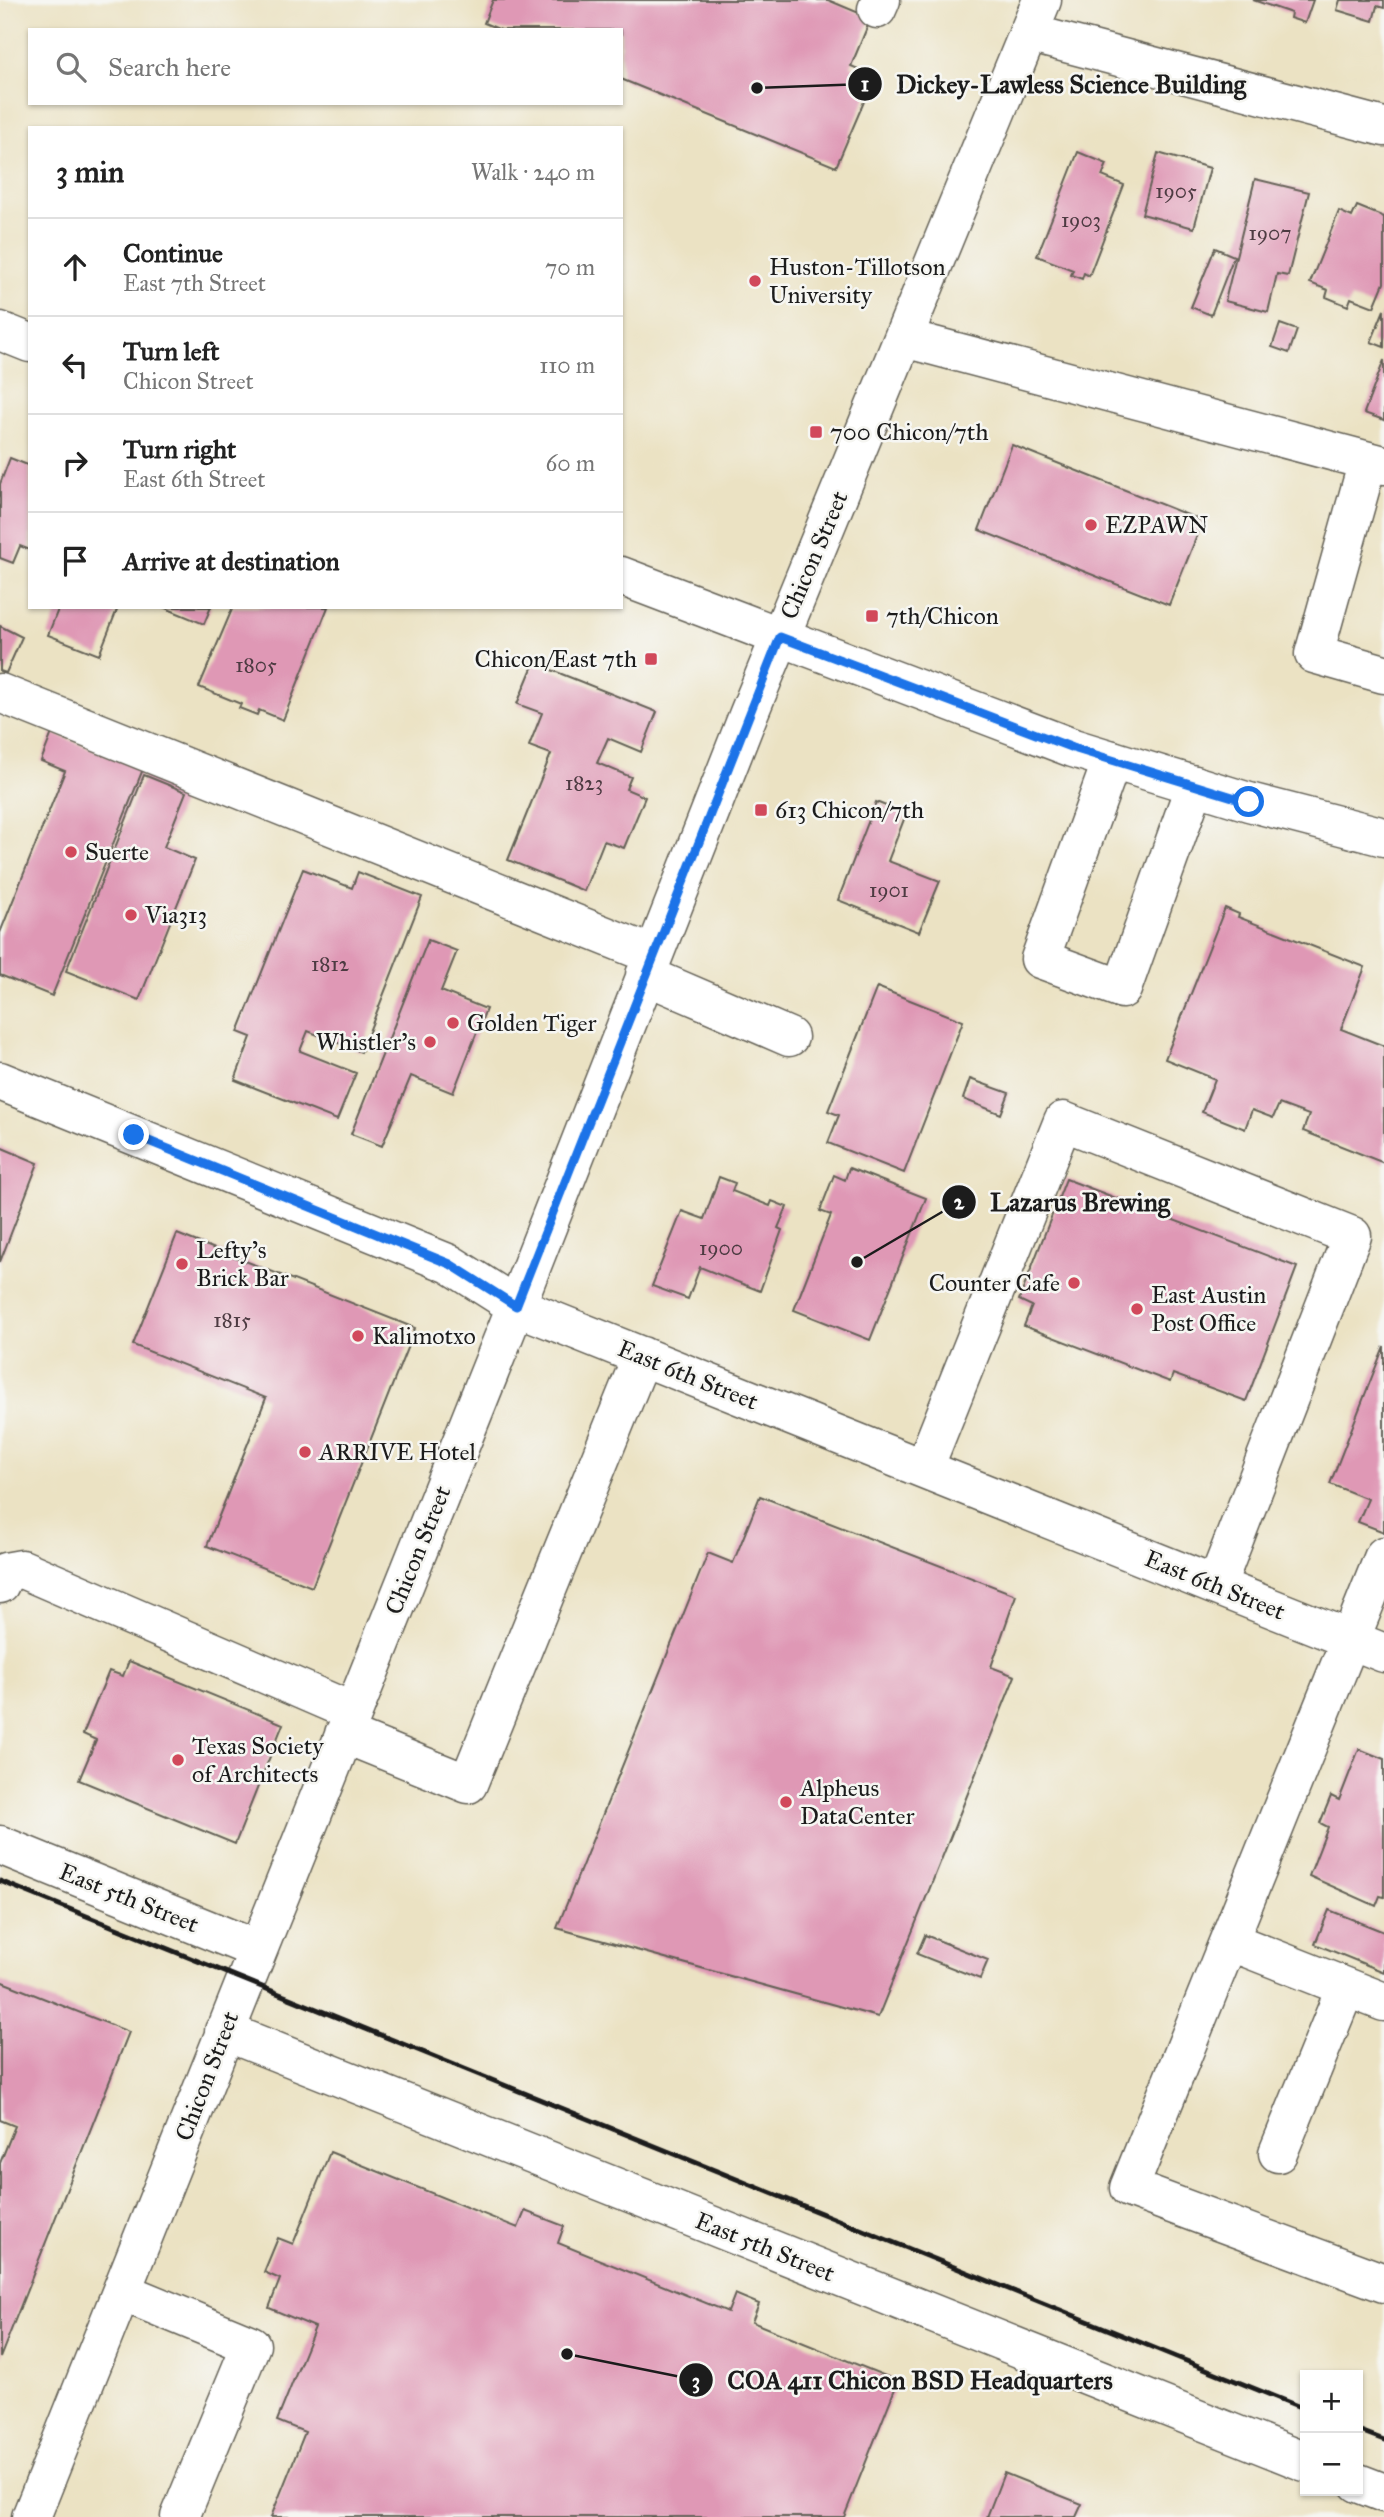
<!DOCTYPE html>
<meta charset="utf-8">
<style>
:root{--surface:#fff;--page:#f2f2f2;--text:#222;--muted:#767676;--line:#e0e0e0}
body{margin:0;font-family:"IM FELL Great Primer",serif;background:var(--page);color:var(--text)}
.controls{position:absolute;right:21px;bottom:21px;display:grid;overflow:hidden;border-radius:0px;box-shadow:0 2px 5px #0004}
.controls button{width:63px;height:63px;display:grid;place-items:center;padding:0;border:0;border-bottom:2px solid var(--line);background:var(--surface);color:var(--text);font:35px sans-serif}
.stop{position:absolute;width:21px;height:21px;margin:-16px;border:5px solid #1a73e8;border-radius:50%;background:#fff}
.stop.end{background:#1a73e8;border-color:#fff;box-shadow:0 2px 7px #0008}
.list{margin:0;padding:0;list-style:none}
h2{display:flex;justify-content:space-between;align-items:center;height:91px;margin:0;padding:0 28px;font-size:30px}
h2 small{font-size:23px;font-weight:400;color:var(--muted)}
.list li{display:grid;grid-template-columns:46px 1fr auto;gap:21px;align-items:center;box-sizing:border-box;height:98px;padding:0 28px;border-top:2px solid var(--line)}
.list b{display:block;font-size:26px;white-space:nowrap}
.list p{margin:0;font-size:23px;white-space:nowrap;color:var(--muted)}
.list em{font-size:23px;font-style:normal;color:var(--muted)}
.icon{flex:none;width:38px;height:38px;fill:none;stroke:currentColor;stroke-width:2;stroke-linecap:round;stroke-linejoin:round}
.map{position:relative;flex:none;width:1384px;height:2517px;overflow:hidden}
.search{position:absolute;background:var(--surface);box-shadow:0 2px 5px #0004;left:28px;top:28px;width:595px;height:77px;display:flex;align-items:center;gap:18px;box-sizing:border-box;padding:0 24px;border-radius:0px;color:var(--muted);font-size:26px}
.panel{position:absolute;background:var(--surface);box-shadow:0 2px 5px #0004;left:28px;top:126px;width:595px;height:483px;border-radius:0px}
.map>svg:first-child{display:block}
.building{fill:#df98b5}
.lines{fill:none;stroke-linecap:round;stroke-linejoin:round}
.minor-casing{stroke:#646156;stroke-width:41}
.major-casing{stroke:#646156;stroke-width:41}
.minor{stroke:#fff;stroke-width:38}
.major{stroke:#fff;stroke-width:38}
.rail{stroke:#1c1c1c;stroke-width:5}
.route{stroke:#1a73e8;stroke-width:9}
.poi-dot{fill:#d1495b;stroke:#f6f6f2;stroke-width:2.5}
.labels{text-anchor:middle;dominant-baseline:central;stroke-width:5;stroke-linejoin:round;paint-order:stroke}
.number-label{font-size:21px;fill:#4d3b42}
.poi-label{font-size:24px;fill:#1c1c1c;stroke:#f6f6f2;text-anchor:start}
.street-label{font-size:24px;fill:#1c1c1c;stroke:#f6f6f2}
.leader{fill:none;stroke:#1c1c1c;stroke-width:2.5}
.callout-dot{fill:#1c1c1c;stroke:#f6f6f2;stroke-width:2.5}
.mark-label{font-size:21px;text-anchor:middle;font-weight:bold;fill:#fff}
.callout-label{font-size:26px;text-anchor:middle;font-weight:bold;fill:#1c1c1c;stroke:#f6f6f2;stroke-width:5;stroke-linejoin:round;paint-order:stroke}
</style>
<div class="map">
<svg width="1384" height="2517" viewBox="0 0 1384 2517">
<rect width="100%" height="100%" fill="#f6f6f2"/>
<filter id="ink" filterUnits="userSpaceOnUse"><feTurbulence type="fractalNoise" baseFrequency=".0143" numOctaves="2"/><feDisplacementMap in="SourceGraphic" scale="14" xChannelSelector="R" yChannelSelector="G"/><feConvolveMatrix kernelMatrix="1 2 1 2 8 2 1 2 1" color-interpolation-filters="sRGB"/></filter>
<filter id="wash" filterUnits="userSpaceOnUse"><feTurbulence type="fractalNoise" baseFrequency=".00686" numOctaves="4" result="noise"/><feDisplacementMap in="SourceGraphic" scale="28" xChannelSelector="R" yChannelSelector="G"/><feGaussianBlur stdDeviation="1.57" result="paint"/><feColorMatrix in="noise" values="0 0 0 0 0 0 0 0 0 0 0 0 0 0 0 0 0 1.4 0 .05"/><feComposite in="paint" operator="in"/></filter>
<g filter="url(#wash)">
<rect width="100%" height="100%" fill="#ebe2c3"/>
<g id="blocks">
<path class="building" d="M493 0H828L871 18 851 66 875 76 836 167 621 79V30H501L484 23Z
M1253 0H1313L1305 23 1290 18 1291 13Z
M1340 0H1384V8L1377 6 1373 21 1337 10Z
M1078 152 1107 164 1102 176 1124 185 1089 276 1084 273 1082 279 1071 275 1073 270 1037 256Z
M1158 153 1210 168 1194 228 1142 214Z
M1255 179 1309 192 1288 276 1277 274 1268 312 1225 301Z
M1357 206 1384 217V283L1374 307 1351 298 1348 306 1326 297 1328 290 1310 283 1339 211 1352 217Z
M1215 248 1234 256 1211 315 1191 307Z
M1384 310V347L1371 342Z
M1280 324 1297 330 1289 353 1272 347Z
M1384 360V420L1364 413Z
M1012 445 1203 521 1169 605 979 530Z
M10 458 30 466V550L20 546 13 563 0 558V484Z
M59 607H118L99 655 48 635Z
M163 607H211L204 624Z
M233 607H328L283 720 259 710 257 715 239 708 241 704 199 687Z
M0 626 22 637 6 673 0 671Z
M534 663 657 712 641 752 608 738 597 763 631 777 626 789 645 797 624 848 604 841 584 891 508 860 551 754 529 746 542 713 517 704Z
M52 733 143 769 52 996 0 975V933L65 771 41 761Z
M144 775 186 792 164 847 195 860 139 1000 66 971Z
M876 802 906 814 888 861 940 881 919 932 838 900Z
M303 869 352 888 358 872 422 897 361 1052 308 1031 300 1051 356 1073 337 1120 235 1080 251 1037 238 1032Z
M1225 908 1239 914 1238 917 1365 967 1341 1029 1384 1046V1163L1303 1131 1309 1115 1279 1104 1273 1118 1252 1110 1245 1129 1202 1112 1215 1079 1165 1059Z
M428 940 457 951 441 991 486 1009 453 1093 411 1076 382 1146 351 1134Z
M877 987 963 1021 904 1173 828 1143 839 1115 828 1111Z
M970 1079 1009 1093 1001 1114 963 1099Z
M0 1147 38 1163 0 1262Z
M849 1168 926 1198 870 1340 794 1310 831 1215 820 1211 834 1175 845 1180Z
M719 1177 735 1183 732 1191 770 1206 772 1201 787 1207 778 1228 782 1230 760 1291 700 1267 688 1299 652 1286 682 1211 704 1219Z
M1066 1179 1297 1267 1246 1401 1173 1374 1170 1382 1024 1326 1032 1306 1019 1300Z
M177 1234 415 1328 312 1587 207 1546 266 1398 133 1345Z
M1384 1346V1532L1358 1522 1368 1499 1330 1484Z
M760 1496 1016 1595 991 1667 1015 1676 878 2017 557 1928 708 1553 733 1563Z
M129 1661 283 1724 235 1844 79 1780 96 1740 83 1734 109 1671 123 1676Z
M1359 1749 1384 1759V1897L1380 1896 1376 1906 1309 1876 1328 1827 1320 1823 1331 1796 1339 1800Z
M1329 1910 1384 1932V1972L1315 1944Z
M925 1935 988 1960 980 1979 917 1954Z
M0 1981 129 2032 0 2358V2163L15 2126 0 2120Z
M330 2152 518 2228 525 2211 564 2226 558 2243 728 2312 735 2294 759 2304 752 2322 898 2381 844 2517H271L305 2432 277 2421 315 2327 269 2308 280 2279 264 2272 278 2238 293 2244Z
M1004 2473 1082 2504 1076 2517H987Z"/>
</g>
</g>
<g filter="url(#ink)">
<use href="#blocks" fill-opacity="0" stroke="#646156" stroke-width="2"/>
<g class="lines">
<g class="minor-casing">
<path id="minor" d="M877 9 881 0
M1028 33 1384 127
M904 338 1384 465
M1368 461 1314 654 1384 674
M0 693 653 955
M1112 760 1040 959 1122 989 1195 785
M645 975 789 1037
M0 1081 450 1264 516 1306 1384 1653
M924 1468 1063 1121 1352 1236 1216 1586
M1384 1556 1129 2188 1384 2283
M0 1584 5 1572 22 1569 353 1712
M344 1734 468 1784 642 1356
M0 1845 258 1950
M1229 1941 1384 2002
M224 2031 1305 2462
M1278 2153 1346 1987
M123 2292 251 2345 180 2517
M1358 2483 1384 2493
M31 2517 516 1306 749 713 1042 0"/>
</g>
<g class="major-casing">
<path id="major" d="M0 331 30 343
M621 576 1073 748 1249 802 1384 837"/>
</g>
<use href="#minor" class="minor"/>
<use href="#major" class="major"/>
<path class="rail" d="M0 1881 1305 2409
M1358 2430 1384 2440"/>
</g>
</g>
<g class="lines" filter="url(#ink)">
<path class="route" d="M134 1135 450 1264 516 1306 780 637 1073 748 1249 802"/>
</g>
<g class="poi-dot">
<circle cx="755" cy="281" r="7"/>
<rect x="809" y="425" width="14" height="14" rx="3.5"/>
<circle cx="1091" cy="525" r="7"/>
<rect x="865" y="609" width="14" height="14" rx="3.5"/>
<rect x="644" y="652" width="14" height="14" rx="3.5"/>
<rect x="754" y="803" width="14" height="14" rx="3.5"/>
<circle cx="71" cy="852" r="7"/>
<circle cx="131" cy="915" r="7"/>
<circle cx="453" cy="1023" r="7"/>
<circle cx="430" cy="1042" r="7"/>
<circle cx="182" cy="1264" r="7"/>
<circle cx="1074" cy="1283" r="7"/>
<circle cx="1137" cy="1309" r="7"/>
<circle cx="358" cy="1336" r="7"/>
<circle cx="305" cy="1452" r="7"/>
<circle cx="178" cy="1760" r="7"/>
<circle cx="786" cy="1802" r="7"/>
</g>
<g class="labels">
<g class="number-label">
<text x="1176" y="191">1905</text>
<text x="1081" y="220">1903</text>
<text x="1270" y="233">1907</text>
<text x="256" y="665">1805</text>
<text x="584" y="783">1823</text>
<text x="889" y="890">1901</text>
<text x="330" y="964">1812</text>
<text x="721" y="1248">1900</text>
<text x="232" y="1320">1815</text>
</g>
<g class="poi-label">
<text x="769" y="267">Huston-Tillotson<tspan x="769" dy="28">University</tspan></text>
<text x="830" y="432">700 Chicon/7th</text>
<text x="1105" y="525">EZPAWN</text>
<text x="886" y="616">7th/Chicon</text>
<text x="637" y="659" text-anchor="end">Chicon/East 7th</text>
<text x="775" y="810">613 Chicon/7th</text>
<text x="85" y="852">Suerte</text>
<text x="145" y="915">Via313</text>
<text x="467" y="1023">Golden Tiger</text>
<text x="416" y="1042" text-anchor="end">Whistler's</text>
<text x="196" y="1250">Lefty's<tspan x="196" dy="28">Brick Bar</tspan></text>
<text x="1060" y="1283" text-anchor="end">Counter Cafe</text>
<text x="1151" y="1295">East Austin<tspan x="1151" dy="28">Post Office</tspan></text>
<text x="372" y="1336">Kalimotxo</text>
<text x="319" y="1452">ARRIVE Hotel</text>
<text x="192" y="1746">Texas Society<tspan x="192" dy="28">of Architects</tspan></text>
<text x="800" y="1788">Alpheus<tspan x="800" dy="28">DataCenter</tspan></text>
</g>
<g class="street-label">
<text transform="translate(814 555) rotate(-67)">Chicon Street</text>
<text transform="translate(688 1375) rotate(22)">East 6th Street</text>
<text transform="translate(418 1550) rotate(-68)">Chicon Street</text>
<text transform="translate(1215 1585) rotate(22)">East 6th Street</text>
<text transform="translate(129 1898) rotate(22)">East 5th Street</text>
<text transform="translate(207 2076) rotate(-69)">Chicon Street</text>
<text transform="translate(765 2247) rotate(22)">East 5th Street</text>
</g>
</g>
<path class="leader" d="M757 88L865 84M857 1262L959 1202M567 2354L696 2380"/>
<g class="callout-dot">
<circle cx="757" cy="88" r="7"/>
<circle cx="857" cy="1262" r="7"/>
<circle cx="567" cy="2354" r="7"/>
<circle cx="865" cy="84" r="18"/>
<circle cx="959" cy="1202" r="18"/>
<circle cx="696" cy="2380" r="18"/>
</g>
<g class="mark-label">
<text x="865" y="91">1</text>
<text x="959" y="1209">2</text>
<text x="696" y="2388">3</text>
</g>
<g class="callout-label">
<text x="1071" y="93">Dickey-Lawless Science Building</text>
<text x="1080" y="1211">Lazarus Brewing</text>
<text x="920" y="2389">COA 411 Chicon BSD Headquarters</text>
</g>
</svg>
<div class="controls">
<button>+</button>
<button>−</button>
</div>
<div class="stop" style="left:1249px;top:802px"></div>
<div class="stop end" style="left:134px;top:1135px"></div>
<div class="search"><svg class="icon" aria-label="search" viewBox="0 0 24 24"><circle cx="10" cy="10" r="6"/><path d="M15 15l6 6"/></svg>Search here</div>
<section class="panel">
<h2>3 min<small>Walk · 240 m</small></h2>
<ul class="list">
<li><svg class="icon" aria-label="ahead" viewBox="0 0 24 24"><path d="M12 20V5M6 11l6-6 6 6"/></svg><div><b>Continue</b><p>East 7th Street</p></div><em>70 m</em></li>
<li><svg class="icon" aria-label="left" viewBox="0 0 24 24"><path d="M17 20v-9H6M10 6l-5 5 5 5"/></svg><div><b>Turn left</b><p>Chicon Street</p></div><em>110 m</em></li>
<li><svg class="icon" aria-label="right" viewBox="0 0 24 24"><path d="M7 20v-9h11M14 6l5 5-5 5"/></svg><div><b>Turn right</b><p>East 6th Street</p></div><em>60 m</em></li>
<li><svg class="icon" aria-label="arrive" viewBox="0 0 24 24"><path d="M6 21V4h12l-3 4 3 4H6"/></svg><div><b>Arrive at destination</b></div></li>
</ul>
</section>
</div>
